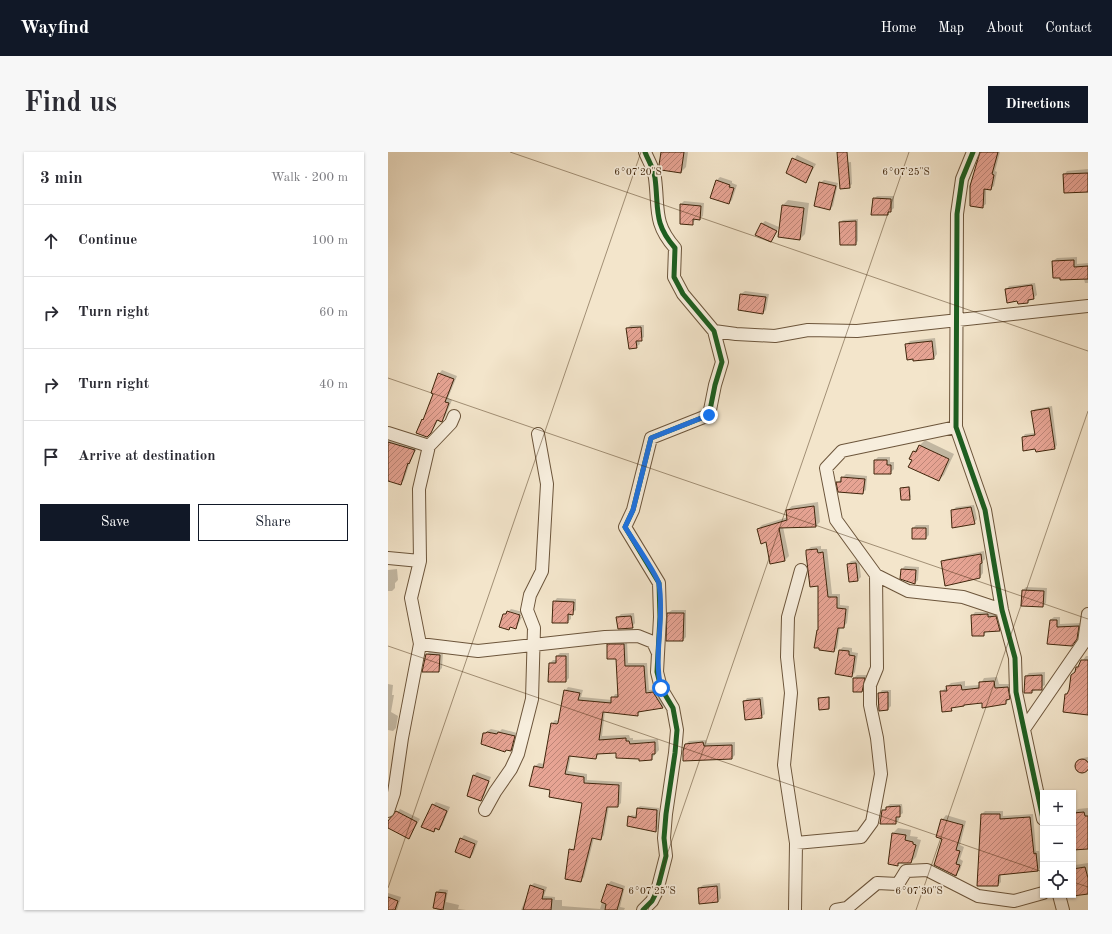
<!DOCTYPE html>
<meta charset="utf-8">
<style>
:root{--surface:#fff;--page:#f7f7f7;--text:#2b2b33;--muted:#7c7c81;--line:#e1e1e2;--accent:#111827}
body{margin:0;font-family:"Old Standard TT",serif;background:var(--page);color:var(--text)}
.controls{position:absolute;right:12px;bottom:12px;display:grid;overflow:hidden;border-radius:0px;box-shadow:0 1px 3px #0004}
.controls button{width:36px;height:36px;display:grid;place-items:center;padding:0;border:0;border-bottom:1px solid var(--line);background:var(--surface);color:var(--text);font:20px sans-serif}
.stop{position:absolute;width:12px;height:12px;margin:-9px;border:3px solid #1a73e8;border-radius:50%;background:#fff}
.stop.end{background:#1a73e8;border-color:#fff;box-shadow:0 1px 4px #0008}
.list{margin:0;padding:0;list-style:none}
h2{display:flex;justify-content:space-between;align-items:center;height:52px;margin:0;padding:0 16px;font-size:17px}
h2 small{font-size:13px;font-weight:400;color:var(--muted)}
.list li{display:grid;grid-template-columns:26px 1fr auto;gap:12px;align-items:center;box-sizing:border-box;height:72px;padding:0 16px;border-top:1px solid var(--line)}
.list b{display:block;font-size:15px;white-space:nowrap}
.list em{font-size:13px;font-style:normal;color:var(--muted)}
.actions{display:flex;gap:8px;padding:12px 16px}
.actions a{flex:1;padding:9px 0;border:1px solid var(--accent);border-radius:0px;text-align:center;font-size:14px;color:var(--accent)}
.actions .main{background:var(--accent);color:#fff}
.icon{flex:none;width:22px;height:22px;fill:none;stroke:currentColor;stroke-width:2;stroke-linecap:round;stroke-linejoin:round}
.map{position:relative;flex:none;width:700px;height:758px;overflow:hidden;border-radius:0px}
header{display:flex;align-items:center;gap:24px;box-sizing:border-box;height:56px;padding:0 20px;background:var(--accent);color:#fff}
header strong{font-size:19px}
nav{display:flex;gap:22px;margin-inline-start:auto;font-size:14px}
.intro{display:flex;align-items:center;justify-content:space-between;box-sizing:border-box;height:96px;padding:0 24px}
h1{margin:0;font-size:28px}
.button{padding:10px 18px;border-radius:0px;background:var(--accent);color:#fff;font-size:14px;font-weight:700}
main{display:flex;gap:24px;padding:0 24px}
aside{flex:1;background:var(--surface);border-radius:0px;box-shadow:0 1px 3px #0004}
.map>svg:first-child{display:block}
.shadow{fill:#0003}
.building{fill:url(#building-hatch);stroke:#3f250b}
.lines{fill:none;stroke-linecap:round;stroke-linejoin:round}
.minor-casing{stroke:#6c553b;stroke-width:14}
.minor{stroke:#f7eedd;stroke-width:12}
.cycleway-casing{stroke:#f7eedd;stroke-width:8}
.cycleway{stroke:#1b5e20;stroke-width:5}
.route{stroke:#1a73e8;stroke-width:5}
.ticks{fill:none;stroke:#3f250b;stroke-width:1;stroke-opacity:0.45}
.ticks-label{font-size:10px;text-anchor:middle;fill:#3f250b;stroke:#f7eedd;stroke-width:3.5;stroke-linejoin:round;paint-order:stroke}
</style>
<header>
<strong>Wayfind</strong>
<nav><a>Home</a><a>Map</a><a>About</a><a>Contact</a></nav>
</header>
<div class="intro"><h1>Find us</h1><a class="button">Directions</a></div>
<main>
<aside>
<h2>3 min<small>Walk · 200 m</small></h2>
<ul class="list">
<li><svg class="icon" aria-label="ahead" viewBox="0 0 24 24"><path d="M12 20V5M6 11l6-6 6 6"/></svg><div><b>Continue</b></div><em>100 m</em></li>
<li><svg class="icon" aria-label="right" viewBox="0 0 24 24"><path d="M7 20v-9h11M14 6l5 5-5 5"/></svg><div><b>Turn right</b></div><em>60 m</em></li>
<li><svg class="icon" aria-label="right" viewBox="0 0 24 24"><path d="M7 20v-9h11M14 6l5 5-5 5"/></svg><div><b>Turn right</b></div><em>40 m</em></li>
<li><svg class="icon" aria-label="arrive" viewBox="0 0 24 24"><path d="M6 21V4h12l-3 4 3 4H6"/></svg><div><b>Arrive at destination</b></div></li>
</ul>
<div class="actions"><a class="main">Save</a><a>Share</a></div>
</aside>
<div class="map">
<svg width="700" height="758" viewBox="0 0 700 758">
<defs>
<pattern id="building-hatch" width="6" height="6" patternUnits="userSpaceOnUse"><rect width="6" height="6" fill="#e7a494"/><path d="M-1 1l2-2M0 6l6-6M5 7l2-2" fill="none" stroke="#bd8577"/></pattern>
</defs>
<rect width="100%" height="100%" fill="#f3e5cb"/>
<filter id="stains"><feTurbulence type="fractalNoise" baseFrequency=".005" numOctaves="4"/><feColorMatrix values="0 0 0 0 .2 0 0 0 0 .09 0 0 0 0 .02 0 0 0 .5 -.17"/></filter>
<radialGradient id="worn" r=".72"><stop offset=".6" stop-color="#630" stop-opacity="0"/><stop offset="1" stop-color="#630" stop-opacity=".3"/></radialGradient>
<path class="shadow" d="M274 0H300L298 15 293 20Z
M593 0H612L607 19 609 20 606 34 602 37 598 36V52L594 55Z
M409 3 428 12 418 30 399 20Z
M463 10 464 32 461 35 454 11Z
M700 17V38L676 23 679 19Z
M332 25 344 29V31L349 33 344 48 341 51 329 28Z
M436 28 450 31 445 54 442 57 432 31Z
M489 44H506V56L499 62 486 47Z
M400 48 421 51 417 82 412 87 395 53Z
M296 49 316 51 315 64 311 67H308L304 72 293 71V52Z
M470 67V89L467 92 452 70 455 68Z
M377 69 391 75 383 89 374 72Z
M689 105V112L700 111V131H697L696 127 665 109 669 106Z
M647 131 649 143 640 150 630 151V148L618 138 621 134Z
M357 139 381 142 378 158 375 161 351 158 353 142Z
M243 173H256V185L251 188 252 192 248 195 239 176Z
M547 186 549 202 546 206 518 193 522 189Z
M54 218 69 224 60 246 64 248 57 265 53 269 50 268 46 276 39 284 34 268 37 265 46 241 51 222Z
M664 254 669 293 667 296H648L635 285 637 282 647 281 644 260 647 257Z
M0 286 30 294 22 310 16 328 13 331 0 329Z
M537 288 566 302 556 323 551 328 523 306 526 299Z
M490 305H502V310H506V317L502 321 487 308Z
M458 322 479 324 478 338 474 341 451 339 450 330Z
M522 334 523 345 521 347 513 336Z
M430 350 432 370 428 374 395 375 401 404 397 408 383 411 379 389 370 377 374 373 400 365 399 358 404 354Z
M586 353 589 367 586 371 564 359 568 355Z
M528 373H541V383L538 386H525V376Z
M433 394V397H439L444 442H452V453L461 454 459 471 455 475H452L449 496 446 499 430 478 431 477V433L419 398 423 395Z
M596 399 597 407 595 409V421L592 425 554 410 558 407Z
M471 408 473 425 470 428 460 412 463 409Z
M517 414 531 415 530 428 527 431 514 417Z
M9 417 10 428 7 431V436L4 439H0V418Z
M638 435 659 436 658 451 655 454 635 438Z
M169 446 188 447V458L183 462V467L179 470 166 450Z
M123 457 135 460 134 463 121 459Z
M284 458H298V485L295 488 280 461Z
M120 459 119 460 134 465 128 476 124 474 121 477 116 462Z
M587 460H603V462H611L615 475 612 478 599 479 596 483 584 464Z
M246 461 247 471 244 475 229 466 233 462Z
M666 465H672V472L693 471 692 483 684 493 662 468Z
M223 489H239L240 511H259L261 538 269 537 278 551 275 555 253 558 249 563 217 559 214 584 241 583 242 586H245V588L270 587 271 598 263 607 229 600 211 601 208 606 183 603 180 619 199 622V628L234 630 233 651 230 654H221L216 683 213 687 206 686 196 725 192 729 182 698 188 695 195 650 163 637 143 633 147 614 151 611 156 612 164 572 167 568 172 569 177 539 180 535 195 538 193 545 224 548 227 542H231L229 506 220 493Z
M455 495 464 496V500L470 501 467 520 464 524 452 498Z
M42 499 55 500 54 516 51 519 39 502Z
M172 501H181V526L178 529H161L162 511 165 508H169V504Z
M698 504H700V562L678 542 682 539 684 523Z
M657 520V533L644 540 638 524 641 521Z
M469 523H480L477 535 474 539 466 526Z
M609 525 611 532H624L626 542 618 551 594 550 566 555 563 558 553 540 563 531 577 529V534L592 533 596 526Z
M0 532 5 533 4 543H6L3 560 10 564 8 576 5 579 0 578Z
M494 538H503V554L500 557 491 542Z
M442 544V555L441 556 431 547Z
M375 545 377 562 373 565 356 550 359 546Z
M103 577 112 579 114 577 129 581 126 595 123 598 119 597 117 599 96 581Z
M318 588 319 591 347 590V603L344 606 298 592 301 589Z
M700 605V616L694 620 689 614 695 606Z
M89 620 103 625 96 644 93 648 81 643 86 623Z
M48 650 62 655 54 674 45 679V653Z
M502 652H514L515 661 511 664V668L508 671H493L495 659Z
M252 654 271 656 270 677 268 679 240 673 241 665 244 663 249 664 250 656Z
M700 656V696L685 697V662L690 657Z
M12 657 32 667 21 686 0 675V671Z
M597 659H615V664L645 662 648 699H651L653 715 650 718 613 722V730L610 733 594 662Z
M558 663 578 669 572 693 576 695 572 707 575 709 572 718 568 722 556 686 554 668Z
M510 676 523 678 522 684 530 685 529 687 533 688 528 705 523 710H513L509 713 501 711 505 681Z
M76 683 90 689 85 702 82 705 73 687Z
M686 705 687 713 700 711V741L685 743Z
M223 729 237 734 232 755 237 756 236 758H133L143 734 146 731 159 735 156 744 167 745V748H174V754L212 757 220 732Z
M332 731 333 746 330 750 311 736 315 733Z
M52 737 60 738 58 750 71 753 70 757 78 758H49L50 756 46 755 49 740Z
M0 741 13 745 9 758H0Z"/>
<path class="building" d="M273 0H296L293 21 273 18 271 13Z
M449 0H459L462 36 452 37Z
M592 0H610L604 22 606 23 603 38 596 37 595 56 582 54V34Z
M404 6 425 15 418 31 398 21Z
M700 21V40L676 41 675 22Z
M328 28 342 33 341 35 346 36 341 52 322 46Z
M431 30 448 34 442 58 426 54Z
M485 46 503 47V60H500V63H483Z
M292 52 313 54 312 68 305 67V73L292 72Z
M394 53 416 56 412 88 390 85Z
M468 69V93H452L451 70Z
M373 71 389 79 383 90 367 83Z
M686 108V115L700 114V127L672 128V126H665L664 109Z
M644 133 646 147 640 148V151L630 152 629 149 619 151 617 137Z
M352 142 378 145 375 162 350 158Z
M253 175 254 189H248L249 196 241 197 238 176Z
M544 189 546 207 525 209V207L519 208 517 192Z
M50 221 66 227 57 250 61 251 54 270 49 268 43 281 39 285 28 281 34 267 35 268 45 242 43 241Z
M661 256 667 297 648 300 647 297 635 299 634 285 647 283 643 259Z
M0 290 27 298 21 312 20 311 13 333 0 329Z
M531 293 561 307 551 329 520 315 524 308 521 307 525 299 528 300Z
M486 308H499V313H503V322H486Z
M453 325 477 327 475 342 450 340 448 330H453Z
M521 335 522 348H513L512 336Z
M426 354 428 375 391 376 397 409 382 412 378 390 373 392 369 377 399 368 398 358Z
M583 355 587 372 564 376 563 358Z
M524 376H538V387H524Z
M429 397 430 401 435 400 440 445H449V456L458 457 456 476H450L446 500 431 498V496H426L429 478H430V434L422 435 418 402V398Z
M593 402 594 411 592 412V426L557 434 553 409Z
M468 411 470 429 461 430 459 412Z
M513 417 528 418 527 432 512 427Z
M634 438 656 439 655 455 633 454Z
M165 449 186 450 185 463 180 462V471H164Z
M119 459 132 463 128 477 122 475 121 478 111 475 115 462H118Z
M279 461H296L295 489H278Z
M600 462V465L608 464 612 479 596 480V484H584L583 463Z
M243 464 245 476 230 477 228 465Z
M662 468H669V475L691 474 689 487 684 494 659 492Z
M219 492H236L237 514H256L258 541 265 540 275 556 250 560V564L215 560 211 588 238 586V589H241L242 592 267 590V602H264V608L251 609V607L228 606V601L209 602 208 607 181 604 177 622 196 625V631L231 633 230 655H219L213 688 204 686 193 730 177 727 181 697 186 698 194 651 161 645 162 638 141 634 146 614 155 616 163 571 169 572 170 571 176 538 192 541 190 548 223 551V545H230L228 507H219Z
M451 498 461 499V503L467 504 464 525 447 522Z
M38 502 52 503 51 520H34Z
M168 504H178V530H160L161 511H168Z
M693 508H700V563L675 560 677 542H679L681 538 683 523 687 520 688 515H690Z
M654 523V538H644V541H636L637 524Z
M465 526H477L474 540H465Z
M606 529 607 536 620 535 622 547 618 548V552L594 556V551L576 553V554L563 556 564 559 554 560 552 539H559L558 534 573 533 574 538 591 536V530Z
M500 540V558L491 559 490 541Z
M441 545V557L431 558 430 546Z
M372 547 374 566 357 568 355 549Z
M99 580 109 582 110 580 127 584 123 599 118 598 117 600 93 592 95 581H98Z
M315 590 316 594 344 593V607L295 609V599L297 592Z
M687 614a7 7 0 1 1 14 0a7 7 0 1 1-14 0Z
M85 623 101 629 93 649 79 644Z
M44 652 59 659 51 678 47 676 46 680 33 675Z
M512 654V665H508V672H492L494 658H498V655Z
M249 656 269 658 268 680 239 674 240 664 248 666Z
M8 659 29 670 21 687 0 676V669Z
M696 660 697 664H700V697L685 698V661Z
M593 662H612V667L642 665 646 702 648 701 650 719 611 723 610 734H589Z
M553 667 575 673 568 698 572 699 568 712 572 713 568 724 546 713 554 687 548 685Z
M504 681 518 683 517 688 525 690V692L528 693 523 711H510V714L500 712Z
M72 686 87 692 82 706 67 700Z
M697 715 700 726V742L685 744V717Z
M219 732 235 737 229 758H217L218 752 213 750Z
M142 733 156 738 154 747H164L163 758H135Z
M329 734 330 750 311 752 310 736Z
M48 740 58 741 55 758 45 756Z
M0 745 10 749 7 758H0Z"/>
<g class="lines">
<g class="minor-casing">
<path id="minor" d="M585 0 574 27 569 62 568 275 597 358 614 458 627 506 628 540 655 667
M326 179 348 182 387 184 420 178 469 179 700 154
M568 275 454 299 438 316 448 368 488 423 520 439 575 445 614 458
M0 281 41 294
M0 406 32 409
M32 492 90 499 217 485 250 484 265 490 270 501
M636 577 696 490 700 462
M97 658 107 640 123 617 130 602 144 547 146 476 139 458 142 443 154 419 159 332 150 282
M0 659 6 641 14 586 32 492 23 446 32 409 31 337 41 294 63 271 66 264
M408 691 473 685 484 670 493 622 489 586 482 553V533L489 516 488 423
M671 743 675 758
M255 758 264 749 269 739 278 704 276 686 278 662 287 601 289 578 285 556 273 536 269 520 272 465 271 431 237 375 245 358 263 286 321 263 327 233 334 210 326 179 295 142 286 125 287 96C265 71 271 57 267 26 266 17 260 8 257 0
M407 758 408 691 396 613 403 541 399 505 400 465 413 418
M448 758 459 756 489 731 510 732 518 719 539 718 590 744 626 749 655 741"/>
</g>
<use href="#minor" class="minor"/>
<g class="cycleway-casing">
<path id="cycleway" d="M585 0 574 27 569 62 568 275 597 358 614 458 627 506 628 540 655 667
M255 758 264 749 269 739 278 704 276 686 278 662 287 601 289 578 285 556 273 536 269 520 272 465 271 431 237 375 245 358 263 286 321 263 327 233 334 210 326 179 295 142 286 125 287 96C265 71 271 57 267 26 266 17 260 8 257 0"/>
</g>
<use href="#cycleway" class="cycleway"/>
</g>
<g class="lines">
<path class="route" d="M273 536C265 502 277 467 271 432 270 424 243 385 237 375L245 358 263 286 321 263"/>
</g>
<path class="ticks" d="M122 0 700 199M0 226 700 467M0 494 655 720M685 730 700 735M0 736 253 0M260 758 521 0M528 758 700 259"/>
<g class="ticks-label">
<text x="250" y="23">6°07'20"S</text>
<text x="518" y="23">6°07'25"S</text>
<text x="264" y="742">6°07'25"S</text>
<text x="531" y="742">6°07'30"S</text>
</g>
<rect width="100%" height="100%" filter="url(#stains)"/>
<rect width="100%" height="100%" fill="url(#worn)"/>
</svg>
<div class="controls">
<button>+</button>
<button>−</button>
<button><svg class="icon" aria-label="locate" viewBox="0 0 24 24"><circle cx="12" cy="12" r="6"/><path d="M12 2v4M12 18v4M2 12h4M18 12h4"/></svg></button>
</div>
<div class="stop" style="left:273px;top:536px"></div>
<div class="stop end" style="left:321px;top:263px"></div>
</div>
</main>
